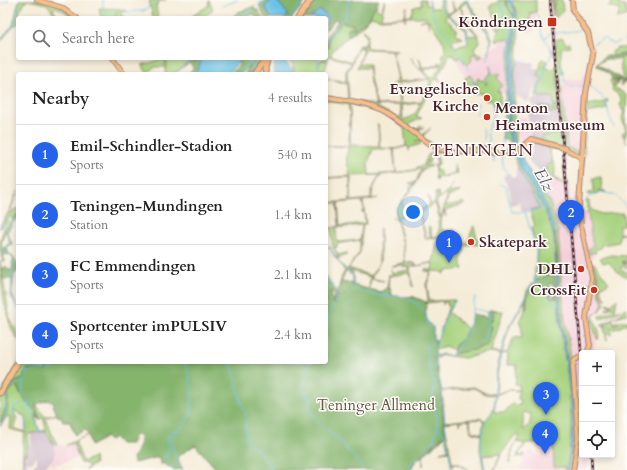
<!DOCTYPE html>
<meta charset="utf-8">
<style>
:root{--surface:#fff;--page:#f6f6f6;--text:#222;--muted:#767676;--line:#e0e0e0;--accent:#2563eb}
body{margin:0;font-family:Cardo,serif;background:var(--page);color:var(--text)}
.controls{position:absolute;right:12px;bottom:12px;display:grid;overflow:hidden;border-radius:4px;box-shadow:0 2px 6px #0003}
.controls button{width:36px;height:36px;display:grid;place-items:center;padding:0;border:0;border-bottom:1px solid var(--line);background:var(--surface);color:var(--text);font:20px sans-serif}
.you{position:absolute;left:413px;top:212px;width:14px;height:14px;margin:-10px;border:3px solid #fff;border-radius:50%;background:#1a73e8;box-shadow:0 0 0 6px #1a73e833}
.badge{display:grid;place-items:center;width:26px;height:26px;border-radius:50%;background:var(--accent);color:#fff;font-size:13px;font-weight:700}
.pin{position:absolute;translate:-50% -33px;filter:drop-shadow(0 1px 2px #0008)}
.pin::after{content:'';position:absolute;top:21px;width:14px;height:12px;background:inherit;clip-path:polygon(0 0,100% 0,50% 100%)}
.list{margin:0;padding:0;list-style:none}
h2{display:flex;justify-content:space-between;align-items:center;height:52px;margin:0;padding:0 16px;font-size:17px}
h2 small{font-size:13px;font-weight:400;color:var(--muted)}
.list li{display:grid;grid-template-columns:26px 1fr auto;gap:12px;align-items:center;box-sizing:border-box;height:60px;padding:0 16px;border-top:1px solid var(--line)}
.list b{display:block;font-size:15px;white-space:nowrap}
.list p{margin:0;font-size:13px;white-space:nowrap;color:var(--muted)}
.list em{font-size:13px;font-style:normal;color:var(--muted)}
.icon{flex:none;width:22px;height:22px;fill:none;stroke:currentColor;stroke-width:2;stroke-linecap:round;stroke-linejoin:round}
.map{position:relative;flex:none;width:627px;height:470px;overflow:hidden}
.search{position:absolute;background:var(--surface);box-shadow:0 2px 6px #0003;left:16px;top:16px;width:312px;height:44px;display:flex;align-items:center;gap:10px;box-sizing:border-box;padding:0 14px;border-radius:4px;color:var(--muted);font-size:15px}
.panel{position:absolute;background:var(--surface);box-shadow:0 2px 6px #0003;left:16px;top:72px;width:312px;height:292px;border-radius:4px}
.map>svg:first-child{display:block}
.built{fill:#f5cfd9}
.industrial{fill:#d1bdcb}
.green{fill:#a7d27e;stroke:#787854;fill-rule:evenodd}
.forest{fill:#85b46d;stroke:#686a4c}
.water{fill:#69c2e7;stroke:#5a7089}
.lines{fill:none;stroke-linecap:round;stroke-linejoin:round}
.stream{stroke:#69c2e7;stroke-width:1}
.major-casing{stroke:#a08682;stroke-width:6}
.highway-casing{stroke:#a08682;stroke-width:7}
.major{stroke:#f7be87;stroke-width:4}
.highway{stroke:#f7be87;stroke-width:5}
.rail-casing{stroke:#4a1f2b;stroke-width:2.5}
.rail{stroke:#fdfcf7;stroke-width:1;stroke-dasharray:3;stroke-linecap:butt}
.major-bridge-casing{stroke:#a08682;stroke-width:6;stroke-linecap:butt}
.major-bridge{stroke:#f7be87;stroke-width:4}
.poi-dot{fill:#c8321e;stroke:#fdfcf7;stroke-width:1.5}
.labels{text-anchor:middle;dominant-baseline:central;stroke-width:3;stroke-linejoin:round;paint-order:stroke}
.poi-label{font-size:15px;font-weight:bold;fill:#4a1f2b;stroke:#fdfcf7;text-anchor:end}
.park-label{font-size:15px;fill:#654;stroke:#fdfcf7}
.water-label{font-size:16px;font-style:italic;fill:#55586d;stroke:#fdfcf7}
.quarter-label{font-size:17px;letter-spacing:1px;fill:#4a1f2b;stroke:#fdfcf7}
</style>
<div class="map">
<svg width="627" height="470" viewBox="0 0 627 470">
<rect width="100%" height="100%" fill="#fdfcf7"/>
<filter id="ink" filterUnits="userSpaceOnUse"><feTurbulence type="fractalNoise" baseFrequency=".025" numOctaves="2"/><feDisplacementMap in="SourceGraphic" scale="8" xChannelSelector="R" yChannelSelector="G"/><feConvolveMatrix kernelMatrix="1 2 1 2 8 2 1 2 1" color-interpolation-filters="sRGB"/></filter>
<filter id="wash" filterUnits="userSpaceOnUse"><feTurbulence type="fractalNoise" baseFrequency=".012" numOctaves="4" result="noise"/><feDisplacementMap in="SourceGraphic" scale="16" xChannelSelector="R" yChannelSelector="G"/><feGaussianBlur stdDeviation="0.9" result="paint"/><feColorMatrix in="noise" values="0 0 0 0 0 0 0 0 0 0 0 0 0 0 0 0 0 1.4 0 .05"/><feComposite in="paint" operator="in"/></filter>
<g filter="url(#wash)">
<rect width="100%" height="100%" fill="#f5ecd8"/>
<path class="built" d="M534 11 536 12 534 32H528L524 23Z
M501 39H510L505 93H497L500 87 491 71V73L483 79 482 77 474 81 471 75 465 78 456 59 460 57 466 64 471 55 476 54 477 58 482 57 480 53 489 54 490 49 500 45Z
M584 74 590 75 581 150 578 152 567 147 562 86 566 85 565 80 582 79Z
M514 100 519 102 515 110 514 117H526L530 139 521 145 517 129 525 126 515 127 514 131 513 117Z
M542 172 566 188 581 358 582 399 579 390 577 402 564 314 558 232 549 199H547L536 181Z
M568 188 575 193 578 192 580 212 587 211 593 248H589V255L592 252 596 253 592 259 589 260 593 273 596 275 598 291 603 301 601 309 591 317V325L597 337 595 340 594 353H583L569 200 572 201 574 194Z
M577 425 582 427V455H589L588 468 583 470H572Z
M73 443 78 458 52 466 51 461 55 450 54 444 67 446Z
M537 443 553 444V460L565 467 564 470H520L524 462 523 461 525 452 527 454 531 451 538 456Z"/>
<path class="industrial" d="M550 0H551L554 27 574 246 582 368 556 73 555 56H552L551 48H554Z
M517 59 534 63 532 68 539 70 538 76 544 78 539 87 535 86V84L531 97 527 102 514 94Z
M535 95 553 97 555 108 539 107V114L559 112 561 134 541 137 539 145 547 147 546 150 552 164 548 168 547 174 533 167 526 155 532 154 533 142 538 144 531 139 527 108 536 107 529 100 535 99Z
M518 167 533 196 540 208 522 212 520 203 511 205 510 191 503 177 508 172 512 177 516 176V168Z
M45 431 54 444 55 452 53 459 42 470 34 469V464H37V457L34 458 33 462H27V466H23V453L27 445 31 444 30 433Z"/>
<path class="green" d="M19 0H52L80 18H76L56 7 53 9 59 18H57L47 4 27 0 20 10 18 24 14 25 0 42V40L13 25Z
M150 0H166L160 1 156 6 158 18H153L151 8 149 7Z
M209 0 213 9 206 16V18H202L200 14 189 18 208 6Z
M377 0H379L376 9 381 11 385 0 381 18 404 17 407 7 405 16H411L414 7 422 5 420 0H425L426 5H430L429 0 431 8H438L441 0H443V8L448 14 454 10 450 0 455 10 465 0H468L467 1 490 33 492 38 489 54 491 40 489 35 466 2 460 7 470 25 478 35 479 42 474 48 476 54 480 53 482 57 477 58 476 54 471 55 472 61 467 65 460 57 456 59 455 56 449 55 446 63 437 77 441 81 436 79 433 82 416 117 422 118 409 124 413 130 422 125 416 130 424 127 417 132 421 136 431 128 423 136 424 138 446 153 439 151 436 152 439 164 435 166 436 170H439L441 177 455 173 454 164 458 174 437 178 436 181 434 165 437 164 435 152 430 154V160L426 162H430L424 166 431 165V167L423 169 413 188 402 202 405 215 422 211 421 208 424 209V207L430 205 428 196 431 205 436 200 435 193 438 192 439 198 449 191 453 183 449 193 460 191V192L448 197 446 206 465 202V204L445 210 446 217 444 211 440 224 443 231 455 230 456 241 465 243 464 252 462 253 461 264 463 269 446 271 444 275V272L432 271 427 284 429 301 455 300 448 312 468 329 455 350 444 346 443 348 435 350 436 356 442 354 452 356 453 354 477 349 488 345 490 324 494 315 491 311H503L491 351 501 353 507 330 525 300 508 330 502 353H507L514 337 522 338V328L519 321C529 310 524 297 533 285L541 286 552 299 556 298 554 273 534 281 537 251 531 227 535 226 530 210 540 208 518 167 507 139 502 140 510 39H501L497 42 496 35 499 30 494 24 500 29 501 27 489 6 498 2V0H507L515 10C516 51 499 104 511 143 522 176 547 203 554 237 556 264 557 292 560 319 565 370 579 419 566 470H564L565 467H554L553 445 547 443H526L518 455 523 456 524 453V457L518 456 517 458 518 454 525 444 516 442 512 450 510 463 512 450 520 435H515L502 453 494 470 501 454 482 456 484 470 480 450 481 435 471 432 469 420 461 421 460 425 459 421 445 423 452 463H458L469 470 457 464H452V470L449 451 440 452 448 450 445 436 443 438 423 456V466L422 456 414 462 411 470C416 453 436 448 445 434L440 388 434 358 436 342 433 341V327V338L437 341 449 305H447V302H444L443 305V301L428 303 414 297 392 296 390 289 388 288 380 292 369 290 370 277 348 270 353 273 354 289 352 285 353 276 346 271 341 283V292L345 295 343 297 339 294 335 305 332 302 335 294V295L333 293 329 297 332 293 328 294 334 290 336 295 333 301 334 303 342 276 345 271 330 248 326 247H330L336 258 338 257 333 246 331 228 326 229 339 226 337 203H326L350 201V177L326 178 350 176 346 156 349 147 326 146H349L350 116 348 105 326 100V96L348 100 347 84 326 78 346 82V71L352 63 329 56 324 74H322L323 70H320L319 74H295L292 67 295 68 289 58H319L318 67 320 60 327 61 328 60 321 59 326 58V46L329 48 328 38 342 22 352 24 354 29 349 28 354 30 369 19ZM460 7 469 26 477 35 468 36 467 29 448 15ZM447 15 466 30 468 44 455 47 452 41 463 38 455 34 457 29 445 18ZM371 16 381 19 405 17V21L406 17H426V20L419 21 427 19 429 28 428 19 444 43 446 53 442 54 444 61 443 63 441 62V67L439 62V64L423 69 419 58 422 70 414 64 411 57 414 64 429 79 399 82 392 51 398 50 366 48 368 34 364 30 362 31 367 36 365 45 362 44 364 47 359 45 364 48 358 46 352 62 330 55C340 39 361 31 371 16ZM358 47 364 50 357 68H368L376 105 349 100 347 72 351 66ZM365 49 391 50 394 60 398 79 395 80 398 82 392 84H399L400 104 377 105 370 83 369 64H359ZM440 65V68L435 75 430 78 424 72 426 71 423 70ZM429 79 430 83 421 102 401 104 399 83ZM420 103C418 112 413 117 403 120L402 105ZM350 104 380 111 402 124 404 127 406 146 397 149 380 148 378 124 379 146 350 145ZM388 105H400L402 116 396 117 375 106ZM420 139 438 150H432L433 152 428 155 423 166 417 167V170L396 173 394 149 408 146 409 151V148L421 144 420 141 415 142ZM373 149H393L396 173 369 175 368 163ZM421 169 416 182 409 183 415 184 410 187V191L395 209 396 217 392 218H396L403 243 405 262 391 266 415 264 416 266 403 267H409V270L392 273 391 269 392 274 390 276 410 273 413 287 410 267 433 263 432 270 425 269V271L431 272 426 284 428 300 426 302 414 297 393 296 389 286 381 292 369 289 371 279 384 281 371 278 380 262V228L379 263 371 276 349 268 360 252 363 225 366 224 363 201 378 198 372 199C371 191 376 181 382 175ZM380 175 371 191V199L351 201V176ZM445 194H448L441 218 436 201ZM362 201 364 210 361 212H364L365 223 340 226 338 203ZM435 203 440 220 438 221 439 227 438 236 432 237 430 227H428L431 237 426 238 420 214ZM419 213 426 239 438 237 433 262 417 266 415 263 405 262 403 242 397 218ZM362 225 360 240 337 242 336 228ZM360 240V252L347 270 336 259 347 255 346 253 338 255 334 248 337 247V244ZM490 352 500 354 496 375 495 394 485 393 474 387 442 391 435 359 443 355 465 358ZM506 353 508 355 507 365H517L515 384 519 385V390H508L496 394 497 375 501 354ZM474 388 485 394 495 395C495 407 493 412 485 421L482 418 445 422 442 391ZM508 390 519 391 518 399 521 400 520 405 512 404 504 412H494L496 395ZM523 412 531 414C530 423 531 425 523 430ZM481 419 484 423 481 434 471 431 470 420Z
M513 0H536V12L531 13 530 20 527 19 526 23 519 25 517 65H516L515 72 514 128H515L516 143 524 162 547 199H549L558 232 564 314 572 363 577 440 572 470H568L573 439 572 387 562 323 556 238 550 216 515 145 510 125 517 13 512 4Z
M551 0H554V5H556L555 0H562L563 11 556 18 552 1 553 16Z
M608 0 621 2 618 5 625 6 627 15 617 19 620 10 607 6H611L612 3Z
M99 8 120 9 127 11 120 12 124 18H115L117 12 113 18H101Z
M562 38 566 44 569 43 570 46 566 48 564 46 561 50V64L564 73 559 75 561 78 567 146 576 152 581 150 579 155 564 148 555 40Z
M626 45 627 53 613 56 612 52 617 48H626Z
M627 55V82L622 76 620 59Z
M166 58 165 67H154L147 73 142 65Z
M167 58H188L190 60 174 74H165Z
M542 59 548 61 545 68 555 69 556 65 566 187 547 174V165L552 163 547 147 539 145 542 136 561 134 559 109 557 108V105H554L553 97H539V87L538 95H536V86L539 87 541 81 543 79 538 76ZM550 148 562 150 566 185 554 178C558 162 549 160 550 148Z
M490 66 492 73 500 75 497 78 502 85 497 91 500 92V103L494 110 500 106 494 113 492 112 494 110 492 100 486 101 484 93 479 94 478 92 475 94V89L469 91V89L475 88 474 83 468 85 465 78 471 75 477 86V79L479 78 481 81 484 79 486 85 487 84 486 77 491 73Z
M612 78 616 86 614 85 618 91V89L627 96 625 125 627 124V134L624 136 627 143 622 133 626 131 622 119 624 110H622L620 104 622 103 620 96 612 90 613 88 610 80Z
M607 99 608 102 605 103 608 109 586 113 583 167 587 105 605 102Z
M601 177 602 190 606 192 598 190 599 193 588 195 587 194 594 191 593 178Z
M18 191 9 214 18 208V213L13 219 9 217 8 221 11 224 5 230 1 244 5 248 3 250 0 248V252V242L6 219 0 229C0 223 4 220 7 215 12 207 13 198 18 191Z
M586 200 589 201 590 209 601 214 623 213 624 225 619 226V233L627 234 619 235V242L601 245V248L595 250 596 253 592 252 590 255 588 249 593 247Z
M474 225 478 245 469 244V246H466Z
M611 255 627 256V261H622L627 263 622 262 627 264H622L627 265V268L621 267 620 270 627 272V277L619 273 608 262 603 263 600 258Z
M0 261 10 319 18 334V340C6 326 0 280 0 261Z
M592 263H594L609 283 603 286 601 285V291L606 300 600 292 605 304C602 309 598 312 593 316L599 331 598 340 592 324 593 317H591L601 309 603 301 599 295 596 275 593 273 592 265 597 274 599 289C601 281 596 270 592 263Z
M617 299 615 310 621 311 600 319 599 316 615 310 613 307 605 310 611 306 607 305 608 303 611 305Z
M627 308V314L615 317 606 325V328L607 326 611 327 608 324 613 320 615 322 612 325 617 321 618 322 613 327 621 321H627V324L613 330 611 327 612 334 610 335 608 332 606 333 607 340 604 328 606 323 602 327V324L623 313V309Z
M19 362H47V370L26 369 23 379C0 384 13 408 0 422V395Z
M16 385C20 398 31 401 35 411 37 419 36 423 40 431L46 430 43 418 40 419 35 405 36 404 48 400 36 404 45 417 57 414 45 418 57 445 53 444C46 427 44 432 28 434L27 454H23V466V441L25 433 10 429 11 417 7 416C4 409 10 401 7 393ZM14 410 25 417 26 432 15 429 16 418Z
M88 435 75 441 83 462 94 457 95 464 86 469 87 470 86 469 90 466 83 463 81 464 73 443 66 445Z"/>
<path class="forest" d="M266 0H272L265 7 271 18H265L259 5Z
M276 0H307L292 18H286L288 14Z
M312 0H377C370 23 363 20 348 36V28L351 27 354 29V25L342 22 328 39 329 48 326 46V37L338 21 335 19 326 30V24L329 18 320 10 310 18H299Z
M255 6 253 9 258 10 263 18H257L253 14 244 18H231L238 12Z
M627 53V55L619 59H606L597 64 627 82H623L621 86V80L614 79 620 81H618L617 85V81L615 83 610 75 596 65 605 56H619Z
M193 58H195V62L199 59 201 60 199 67 194 74H188L193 68 190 62 174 74Z
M242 58H265L253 74H245L250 65 241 74H231L239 65V61Z
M554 105H558L559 112 539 114V107H550V109H554Z
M18 213V220L16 219 7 232 12 244 7 247 8 252 18 263V271L14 275 12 294 18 309 11 296 12 279H3L1 269 6 266 8 270 13 269 12 263 14 260 10 255 5 254 2 258 5 261 3 262 1 254 10 242 5 230Z
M554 273 556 299 554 298 552 283H550L549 292H551L552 299 541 286 533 285 527 296V308L525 310C523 285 533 281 554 273Z
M389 274 388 288 390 289 391 296 414 297 428 303H426C426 312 424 322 433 327V341L436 342 434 358 440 388 445 434 414 462 411 470H217L195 445 177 457 183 470 179 469 173 470 165 464H160L159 457 134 463 133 457C137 452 141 442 140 435H135L131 444H120L114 437 109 441 106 437 91 446 88 433 85 430 75 435 70 422H63L61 416 58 417 53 405 55 403 47 400 35 405 40 419H38L35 411 28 402 27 404 16 385 7 393C10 401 6 408 7 417L0 426 7 401 6 391 14 382 23 379 26 369 47 370V362H50L51 366 53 365 54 367 55 362 57 366 62 362H326V276L338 293 334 303 333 301 336 295 333 290 328 294 333 299 332 303 334 305 339 293 343 297 345 295 339 291 341 282 352 283 353 287V285L380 292 387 288Z
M489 310H497L491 311 494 314 490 324 492 327 488 345 477 349 453 354 455 345C465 340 470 326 472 314L488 317V311Z"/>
<path class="water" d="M272 0H276L288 14 286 18H271L265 6Z
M505 0C508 8 510 9 514 16L515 10 507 0H511L517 13 510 125 515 145 546 206 554 227 562 323 573 398C578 403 582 407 582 415L579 406 573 399V443L568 470H566C579 419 565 370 560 319 557 292 556 264 554 237 547 202 521 176 511 142 505 120 509 98 510 75 512 56 513 36 514 17 510 11 507 7 505 0Z
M320 10 329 18 326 24V18H310Z
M202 58H242L228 74H194L199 67Z
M277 58H283L295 74H276L273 70Z"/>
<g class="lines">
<path class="stream" d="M103 0V8
M429 0 431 12 438 25
M442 0 443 9 445 12 467 30 468 41
M465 0 491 37 488 61
M499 0 506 19 511 22
M157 4 160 0
M0 5 9 0
M222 6 238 0
M259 6 267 0
M259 6 261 0
M104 9 107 18
M121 12 144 11 152 6
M537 14C541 20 540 27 542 34 544 42 554 48 551 57 548 65 544 67 544 77
M238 18 253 9
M290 18 305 0
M439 25 451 40
M552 33H553
M555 33 576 31 581 28
M545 39 550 33
M326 40 345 18 349 0
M624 40H627
M0 42 14 26 20 0
M453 44 456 49
M593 44 604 38 612 44
M614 44 619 42
M459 54 469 71
M251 61 252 73
M558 65 562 66 564 72
M508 67 511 24
M564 73 565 83 571 87
M175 74 193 58
M238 74 254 58
M317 74 319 58
M472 77 476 90V94
M487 82V78L492 73 489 66
M579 86H586
M589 86 598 93
M572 87 578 86
M599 94 604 98
M539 96 540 87 544 78
M604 99 606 104
M492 100 494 112
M501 105 505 99
M607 105 609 115
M477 115 478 103
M609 116 614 127
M504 125 507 139
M483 129 484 140
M487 131 494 113 500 106
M484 148V145L489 141 487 134
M502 151 508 68
M488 153 491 154
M512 153 541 209 526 212
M493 155 494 162
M502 155 503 166 508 173
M521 158 547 200H549
M500 184 506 187 512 212H525L536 248 535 280 507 330 501 353
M587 198 601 192 615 195 627 207
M0 227 6 218
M326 247 330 248 335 258
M0 249 10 255 15 261
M6 251V245L11 244 6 230 10 226H12L14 220H18
M336 259 346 270 353 275V287
M15 262 12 265 13 286 11 295 18 309
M16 262 18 263
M326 277 337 292 334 303
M535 280 556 305
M354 288 356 290 376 295 405 297 417 304 426 312 428 325 433 327V342L426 347 429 366
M474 309 489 312 487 335 482 343
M331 311 333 304
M326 324 330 312
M435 357 444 355 452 356 469 329 475 297
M435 357C434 345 447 309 456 301
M435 359 436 370
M231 362 234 371
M310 364 311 362
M430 367 435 386 433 394 435 410 438 420 437 428
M309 368 310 365
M33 371 55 368 62 362
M27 372 31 371
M234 372 242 406
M437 374 440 382
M25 377 27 362
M23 382 22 392 23 397
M440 383V387
M302 388 309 369
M441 388V391
M441 392V404
M302 394 309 399
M309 394 310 408 315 420
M303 395 307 392
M24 398 29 403 39 431H45
M442 405V408
M243 407 244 411
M443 409V411
M245 412 246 440 257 449
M443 412 444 415
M444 416 445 422
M19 420 14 414V406H19L27 401
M316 421 339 440
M485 422 495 408 496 375 501 354
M485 422C479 442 482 451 485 470
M445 423 446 432
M0 424 7 417 5 406 8 400 6 392C11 387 22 383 25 378
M437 427 444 435
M27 431 25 419 28 402
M446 433V434
M445 435 448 449
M339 440 356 460
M432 444 434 442 437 429
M258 449 268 464
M449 451 452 470
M418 458 431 445
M357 460 361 468
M268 464 273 470
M361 469V470
M174 470 168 462 167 458 164 456 167 455 169 444 167 437 172 431 179 430
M182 470C179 461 171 451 172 441 172 435 186 423 190 416 194 407 191 370 184 362
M410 470 412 463 418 458"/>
</g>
</g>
<g filter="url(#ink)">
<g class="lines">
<g class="major-casing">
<path id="major" d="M37 0 60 7 77 18
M572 0 573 11 588 33 593 55 586 93 579 207 581 225 592 278 586 318 590 346 587 353
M112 58 124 74
M326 98C345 101 365 103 383 111 405 122 423 146 448 151 461 154 474 151 487 150 491 150 493 153 496 153 504 154 513 152 520 149
M522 147 531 139 560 147
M566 149 582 158
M573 470 578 438 573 366 575 360 582 356"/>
</g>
<g class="highway-casing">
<path id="highway" d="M298 18 311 0
M254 74 266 58
M266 74 265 69 267 60
M0 393 18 362"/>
</g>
<use href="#major" class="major"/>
<use href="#highway" class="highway"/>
<g class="rail-casing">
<path id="rail" d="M550 0 582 361
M591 455 592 470"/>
</g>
<use href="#rail" class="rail"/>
<g class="major-bridge-casing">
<path id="major-bridge" d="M560 147 566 149"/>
</g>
<use href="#major-bridge" class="major-bridge"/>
</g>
</g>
<g class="poi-dot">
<rect x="547" y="17" width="10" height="10" rx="2"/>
<circle cx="487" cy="98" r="4"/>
<circle cx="487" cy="117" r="4"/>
<circle cx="471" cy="242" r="4"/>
<circle cx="581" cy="269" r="4"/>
<circle cx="594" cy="290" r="4"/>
</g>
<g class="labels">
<g class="poi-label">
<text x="543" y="22">Köndringen</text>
<text x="479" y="89">Evangelische<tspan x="479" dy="17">Kirche</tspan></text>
<text x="495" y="108" text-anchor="start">Menton<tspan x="495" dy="17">Heimatmuseum</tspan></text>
<text x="479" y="242" text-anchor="start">Skatepark</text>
<text x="573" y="269">DHL</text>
<text x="586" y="290">CrossFit</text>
</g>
<g class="park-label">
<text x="376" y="405">Teninger Allmend</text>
</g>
<g class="water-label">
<text transform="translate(544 180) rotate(61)">Elz</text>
</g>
<g class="quarter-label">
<text x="482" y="150">TENINGEN</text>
</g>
</g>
</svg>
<div class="controls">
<button>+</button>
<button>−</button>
<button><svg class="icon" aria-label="locate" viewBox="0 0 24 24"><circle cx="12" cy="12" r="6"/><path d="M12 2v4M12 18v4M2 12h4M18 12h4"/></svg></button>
</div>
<div class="you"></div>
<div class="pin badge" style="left:449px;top:263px">1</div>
<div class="pin badge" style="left:571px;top:233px">2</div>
<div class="pin badge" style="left:546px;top:415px">3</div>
<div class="pin badge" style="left:545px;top:454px">4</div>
<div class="search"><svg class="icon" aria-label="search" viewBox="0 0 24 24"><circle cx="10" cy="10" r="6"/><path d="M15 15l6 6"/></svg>Search here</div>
<section class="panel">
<h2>Nearby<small>4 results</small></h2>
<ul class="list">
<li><span class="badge">1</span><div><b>Emil-Schindler-Stadion</b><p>Sports</p></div><em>540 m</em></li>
<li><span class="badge">2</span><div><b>Teningen-Mundingen</b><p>Station</p></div><em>1.4 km</em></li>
<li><span class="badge">3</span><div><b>FC Emmendingen</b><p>Sports</p></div><em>2.1 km</em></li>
<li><span class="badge">4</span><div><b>Sportcenter imPULSIV</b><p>Sports</p></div><em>2.4 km</em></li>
</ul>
</section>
</div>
